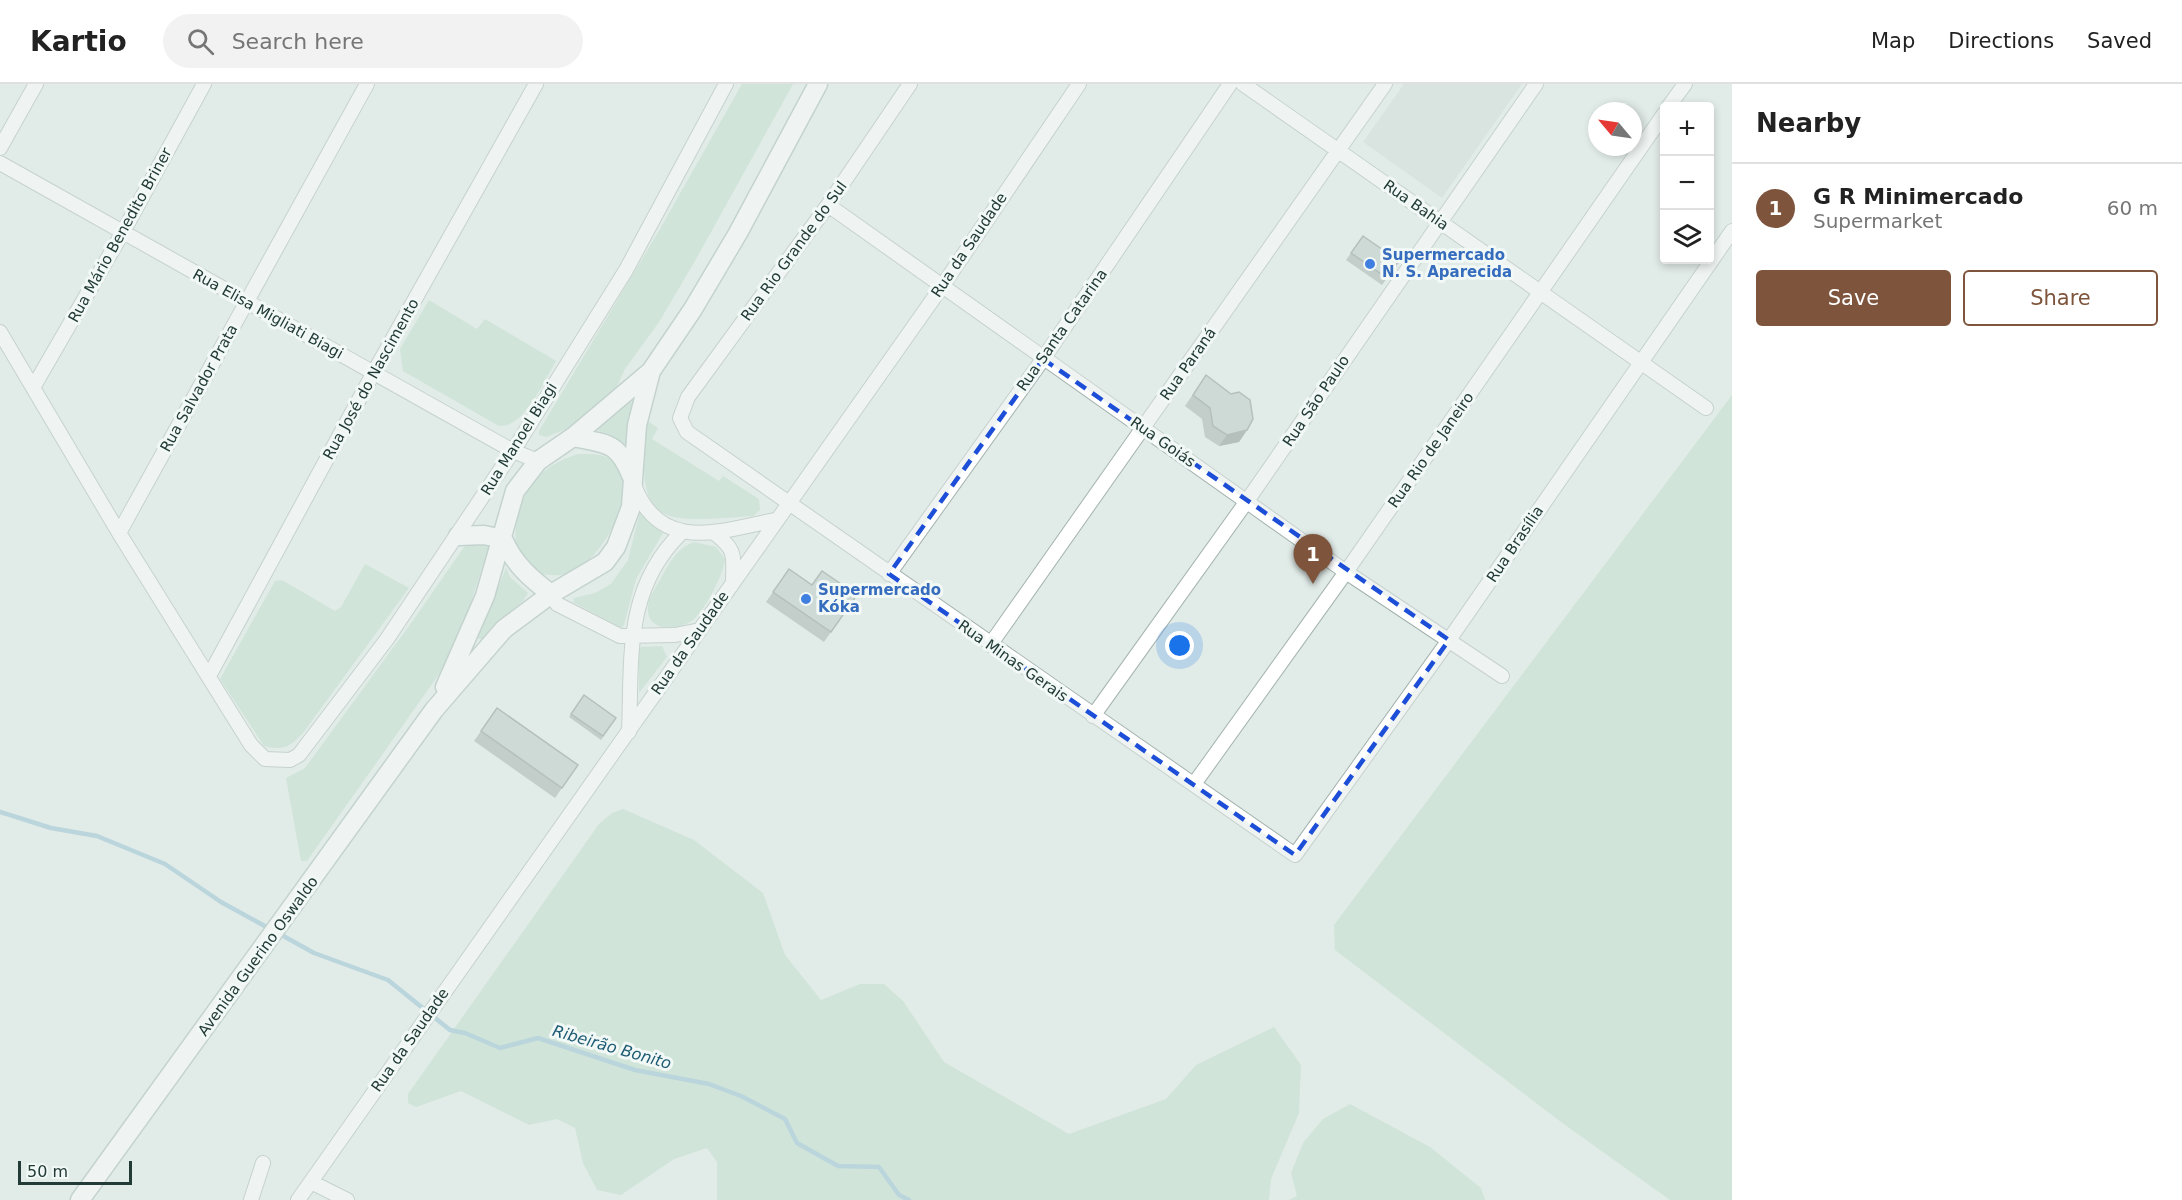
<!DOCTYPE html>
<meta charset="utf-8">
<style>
:root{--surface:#fff;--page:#f2f2f2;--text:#222;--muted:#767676;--line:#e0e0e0;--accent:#7e553c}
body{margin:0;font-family:"DejaVu Sans",sans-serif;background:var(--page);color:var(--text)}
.controls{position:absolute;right:18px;top:18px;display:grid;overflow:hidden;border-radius:6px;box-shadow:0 3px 9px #0003}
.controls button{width:54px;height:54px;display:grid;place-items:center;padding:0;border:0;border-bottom:2px solid var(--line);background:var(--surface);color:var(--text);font:30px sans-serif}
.compass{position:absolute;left:1588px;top:18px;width:54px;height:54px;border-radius:50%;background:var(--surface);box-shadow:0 3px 9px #0003;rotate:299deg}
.scale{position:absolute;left:18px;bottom:15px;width:114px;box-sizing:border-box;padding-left:6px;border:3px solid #223b37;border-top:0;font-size:16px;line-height:21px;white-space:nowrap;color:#223b37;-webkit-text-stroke:4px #f1f8f5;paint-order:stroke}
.you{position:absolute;left:1180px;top:562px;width:21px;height:21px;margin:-15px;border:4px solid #fff;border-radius:50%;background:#1a73e8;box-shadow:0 0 0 9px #1a73e833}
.badge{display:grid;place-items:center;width:39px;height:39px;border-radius:50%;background:var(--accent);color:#fff;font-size:20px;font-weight:700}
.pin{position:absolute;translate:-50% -50px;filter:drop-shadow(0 2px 3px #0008)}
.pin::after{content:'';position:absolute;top:32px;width:21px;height:18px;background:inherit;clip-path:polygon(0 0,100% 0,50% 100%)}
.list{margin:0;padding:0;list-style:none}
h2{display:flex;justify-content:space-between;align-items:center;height:78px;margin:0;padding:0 24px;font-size:26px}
h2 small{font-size:20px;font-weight:400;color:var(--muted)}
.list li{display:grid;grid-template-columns:39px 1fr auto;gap:18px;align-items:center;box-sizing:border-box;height:90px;padding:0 24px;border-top:2px solid var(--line)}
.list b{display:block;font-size:22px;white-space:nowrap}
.list p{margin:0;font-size:20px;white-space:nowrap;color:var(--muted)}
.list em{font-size:20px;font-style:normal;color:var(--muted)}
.actions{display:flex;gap:12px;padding:18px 24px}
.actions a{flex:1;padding:14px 0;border:2px solid var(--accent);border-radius:6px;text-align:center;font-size:21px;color:var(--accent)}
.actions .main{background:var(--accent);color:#fff}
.icon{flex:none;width:33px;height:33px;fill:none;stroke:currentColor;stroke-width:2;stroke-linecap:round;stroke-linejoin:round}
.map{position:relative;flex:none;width:1732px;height:1116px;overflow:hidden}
header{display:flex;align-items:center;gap:36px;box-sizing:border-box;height:84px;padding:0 30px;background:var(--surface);border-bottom:2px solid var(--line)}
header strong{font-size:28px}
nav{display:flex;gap:33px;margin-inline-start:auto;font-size:21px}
.search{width:420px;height:54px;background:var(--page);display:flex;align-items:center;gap:15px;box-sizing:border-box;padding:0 21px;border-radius:33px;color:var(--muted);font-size:22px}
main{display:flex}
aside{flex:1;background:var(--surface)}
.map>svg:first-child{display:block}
.built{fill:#cfdbd7}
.green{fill:#badcc7}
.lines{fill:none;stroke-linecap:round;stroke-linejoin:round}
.stream{stroke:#8abbcf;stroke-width:4.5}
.minor-casing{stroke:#a4b3af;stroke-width:16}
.secondary-casing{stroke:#a0b6b1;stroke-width:21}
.minor{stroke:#fff;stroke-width:14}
.secondary{stroke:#fff;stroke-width:18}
.wall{fill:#9daaa6}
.shaded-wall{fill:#7f8b87}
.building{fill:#b6c6c1;stroke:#7f8b87;stroke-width:1.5}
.marked{fill:none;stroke:#1d4ed8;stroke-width:4.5;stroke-dasharray:12 8;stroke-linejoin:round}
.shop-dot{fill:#3f7fe0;stroke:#f1f8f5;stroke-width:2}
.labels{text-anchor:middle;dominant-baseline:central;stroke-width:6;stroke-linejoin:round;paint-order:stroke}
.street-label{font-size:15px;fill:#223b37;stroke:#f1f8f5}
.shop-label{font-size:15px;font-weight:bold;fill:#366cbe;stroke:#f1f8f5;text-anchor:start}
.water-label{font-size:16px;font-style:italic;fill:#1e5b75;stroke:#f1f8f5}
</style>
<header>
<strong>Kartio</strong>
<div class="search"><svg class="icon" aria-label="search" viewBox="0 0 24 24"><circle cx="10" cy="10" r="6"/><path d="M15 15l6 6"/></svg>Search here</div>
<nav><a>Map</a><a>Directions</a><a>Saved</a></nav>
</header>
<main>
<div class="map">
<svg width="1732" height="1116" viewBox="0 0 1732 1116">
<rect width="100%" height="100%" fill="#e1ebe8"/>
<path class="built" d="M1404 0H1522L1442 114 1363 58Z"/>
<path class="green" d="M742 0H793L695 177 659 238 625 285 615 307 580 340 546 353 539 351V347L660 145Z
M429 216 477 245 485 235 556 277C544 297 524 344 499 342L403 287 400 265Z
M1732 311V1116H1670L1561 1038 1335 866 1334 841Z
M629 317 634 320 628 340 627 363 611 351 597 346Z
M645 335 658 344 652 355 719 397 723 392 759 415 760 426 753 432C654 439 638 443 645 335Z
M578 370C588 370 601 369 610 375 647 400 602 475 572 488 562 493 551 491 540 490 534 484 524 478 520 470 514 461 515 448 517 438 524 401 543 381 578 370Z
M640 428 663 449 636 495 624 541 621 544 573 518 574 514 595 509 611 500 628 476Z
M476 458 489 462 459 555 437 593 307 777H301L286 694 305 684 412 538 464 463Z
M694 458 716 463 725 475C724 490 703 531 690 538 675 547 646 547 648 523 648 513 656 503 661 494 670 478 676 465 694 458Z
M365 480 409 504 303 649C290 663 283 667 264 662L220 595 275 497 282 496 335 527 341 523Z
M506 484 510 493 528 509 523 517 482 556 478 554Z
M662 562 667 573 639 609V565L641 563Z
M623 725 694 756 763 809 785 871 821 916 860 900H884L903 917 944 978 1069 1050 1166 1015 1196 981 1274 943 1301 981 1299 1029 1271 1095 1269 1116H717V1078L707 1064 674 1075 621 1111 597 1106 583 1079 575 1044 557 1035 529 1041 461 1007 416 1023 408 1019V1010L599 740 612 729Z
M1350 1020 1430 1063 1481 1104 1485 1116H1289L1297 1112 1291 1089 1303 1059 1323 1035Z"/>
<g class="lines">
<path class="stream" d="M0 728 51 744 97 752 165 780 221 818 270 845
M278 849 314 869 388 896 450 946 465 949 500 964 538 954 635 986 709 1000 741 1012 785 1035 797 1059 838 1082 879 1083 899 1111 909 1116"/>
<g class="minor-casing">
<path id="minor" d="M910 0 828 121 688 313 680 334 687 348 1295 771 1449 556 1732 147
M1243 0 1706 324
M1669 22 1685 0
M0 64 36 0
M0 79 513 367 538 377
M828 121 1346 488 1502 592
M0 248 119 449 251 661 265 675 290 676 299 671 387 555 513 367 626 186 726 0
M34 302 123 148 204 0
M634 401C660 470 720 447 775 436
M713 448C735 465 734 469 733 495
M119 449 367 0
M889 490 1043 275 1230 0
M551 510 557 520 620 552 675 551 700 546
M990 561 1385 0
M209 592 374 288 536 0
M1093 632 1247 417 1536 0
M629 648C632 573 624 505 681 449
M1194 700 1346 488 1664 30
M311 1098 347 1116
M251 1116 263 1079
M298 1116 943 201 1079 0"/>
</g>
<g class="secondary-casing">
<path id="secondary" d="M573 353C608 360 618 358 632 393
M458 452 484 451 503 455
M503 455C514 480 530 494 551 510
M445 603 485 512 515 407 538 377 573 353 651 287 693 225 738 149 818 0
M80 1116 434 626 504 545 551 510 605 478 616 463 631 423 637 341 651 287"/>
</g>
<use href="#minor" class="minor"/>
<use href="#secondary" class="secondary"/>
</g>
<path class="wall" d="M1363 152 1399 177 1382 201 1346 176Z
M1206 291 1247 346 1239 358 1219 362 1205 353 1202 335 1185 322Z
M789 485 812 501 857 511 824 558 766 518Z
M584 611 616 634 601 656 569 633Z
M497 624 578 681 555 714 474 657Z"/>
<path class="shaded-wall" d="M1247 346 1239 358 1219 362 1227 351Z"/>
<path class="building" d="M1363 152 1399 177 1387 194 1351 169Z
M1206 291 1231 310 1239 308 1250 316 1253 335 1247 346 1227 351 1213 342 1210 324 1193 311Z
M789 485 812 501 822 487 857 511 831 548 773 508Z
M584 611 616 634 603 652 571 630Z
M497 624 578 681 562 704 481 647Z"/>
<path d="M0 0H1732V1116H0ZM1043 275 1449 556 1295 771 889 490Z" fill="#e1ebe8" fill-opacity=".55" fill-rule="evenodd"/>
<path class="marked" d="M1043 275 1449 556 1295 771 889 490Z"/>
<g class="shop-dot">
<circle cx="1370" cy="180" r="6"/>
<circle cx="806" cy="515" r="6"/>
</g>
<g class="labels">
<g class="street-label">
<text transform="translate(1416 121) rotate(35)">Rua Bahia</text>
<text transform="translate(120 151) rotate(-61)">Rua Mário Benedito Briner</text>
<text transform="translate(969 161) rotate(-56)">Rua da Saudade</text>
<text transform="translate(794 167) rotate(-54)">Rua Rio Grande do Sul</text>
<text transform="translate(268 230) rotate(29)">Rua Elisa Migliati Biagi</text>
<text transform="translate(1062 246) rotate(-55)">Rua Santa Catarina</text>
<text transform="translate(1188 280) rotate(-55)">Rua Paraná</text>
<text transform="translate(371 295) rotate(-61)">Rua José do Nascimento</text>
<text transform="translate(199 304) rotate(-61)">Rua Salvador Prata</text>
<text transform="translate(1316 317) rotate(-56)">Rua São Paulo</text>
<text transform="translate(519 355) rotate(-58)">Rua Manoel Biagi</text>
<text transform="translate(1163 358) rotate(35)">Rua Goiás</text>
<text transform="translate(1431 366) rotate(-55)">Rua Rio de Janeiro</text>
<text transform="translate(1515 460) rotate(-56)">Rua Brasília</text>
<text transform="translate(690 559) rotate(-55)">Rua da Saudade</text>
<text transform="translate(1013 577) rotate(35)">Rua Minas Gerais</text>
<text transform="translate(258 872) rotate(-54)">Avenida Guerino Oswaldo</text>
<text transform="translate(410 956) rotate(-55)">Rua da Saudade</text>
</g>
<g class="shop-label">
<text x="1382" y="171">Supermercado<tspan x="1382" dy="17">N. S. Aparecida</tspan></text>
<text x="818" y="506">Supermercado<tspan x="818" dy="17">Kóka</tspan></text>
</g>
<g class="water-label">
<text transform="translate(612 963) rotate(16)">Ribeirão Bonito</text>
</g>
</g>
</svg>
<div class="controls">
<button>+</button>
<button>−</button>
<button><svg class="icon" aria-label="layers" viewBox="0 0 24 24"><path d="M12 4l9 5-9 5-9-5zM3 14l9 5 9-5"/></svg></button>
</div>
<svg class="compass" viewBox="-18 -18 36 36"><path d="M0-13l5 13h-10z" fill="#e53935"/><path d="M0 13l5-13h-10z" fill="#767676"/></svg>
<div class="scale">50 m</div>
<div class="you"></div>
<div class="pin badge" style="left:1313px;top:500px">1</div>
</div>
<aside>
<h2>Nearby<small></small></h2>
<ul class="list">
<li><span class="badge">1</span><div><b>G R Minimercado</b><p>Supermarket</p></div><em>60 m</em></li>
</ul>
<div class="actions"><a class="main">Save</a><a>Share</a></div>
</aside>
</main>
